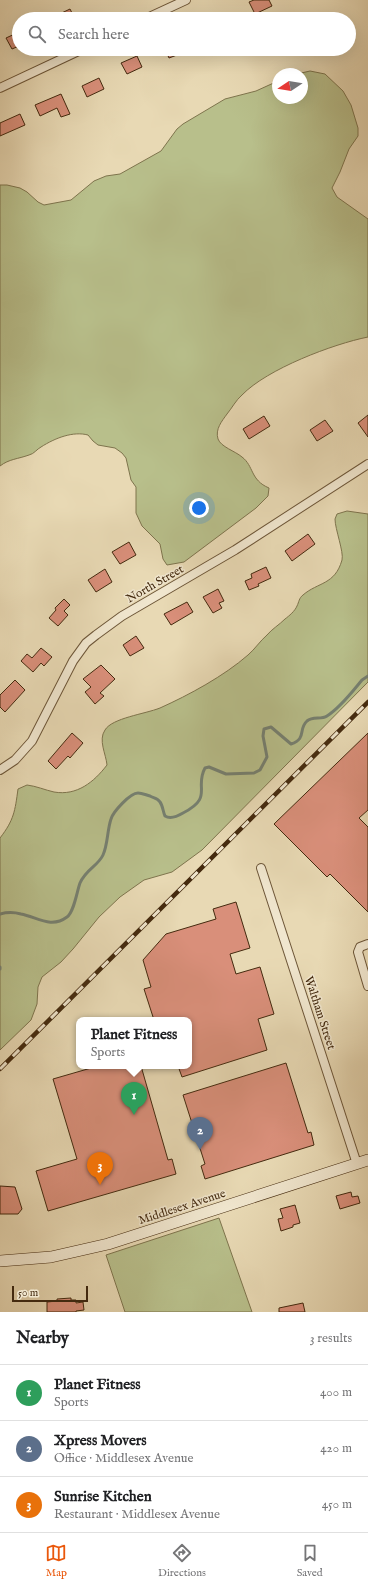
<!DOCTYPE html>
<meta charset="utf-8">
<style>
:root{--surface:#fff;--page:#f2f2f2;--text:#202124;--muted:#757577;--line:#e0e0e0;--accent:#ea580c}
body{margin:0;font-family:"IM FELL English",serif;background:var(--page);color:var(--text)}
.compass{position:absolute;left:272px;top:68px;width:36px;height:36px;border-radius:50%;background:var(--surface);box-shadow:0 4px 16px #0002;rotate:258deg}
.scale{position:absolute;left:12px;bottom:10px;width:76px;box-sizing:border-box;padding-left:4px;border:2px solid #442a0f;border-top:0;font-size:11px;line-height:14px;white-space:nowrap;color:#442a0f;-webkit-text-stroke:3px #f0e6ce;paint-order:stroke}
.you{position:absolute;left:199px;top:508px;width:14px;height:14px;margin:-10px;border:3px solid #fff;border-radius:50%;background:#1a73e8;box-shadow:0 0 0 6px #1a73e833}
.badge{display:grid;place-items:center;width:26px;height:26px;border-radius:50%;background:var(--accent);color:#fff;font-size:13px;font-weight:700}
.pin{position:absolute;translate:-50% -33px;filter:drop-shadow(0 1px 2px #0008)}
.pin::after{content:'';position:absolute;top:21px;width:14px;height:12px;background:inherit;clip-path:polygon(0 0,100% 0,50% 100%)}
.popup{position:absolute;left:76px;top:1017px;width:116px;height:52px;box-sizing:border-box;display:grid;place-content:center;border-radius:8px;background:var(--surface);filter:drop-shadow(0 1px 3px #0005);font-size:13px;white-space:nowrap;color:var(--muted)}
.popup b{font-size:15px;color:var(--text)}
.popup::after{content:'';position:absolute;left:50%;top:100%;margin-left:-8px;border:8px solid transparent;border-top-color:var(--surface)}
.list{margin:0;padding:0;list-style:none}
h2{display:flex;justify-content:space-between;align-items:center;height:52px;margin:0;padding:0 16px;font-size:17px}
h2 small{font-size:13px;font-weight:400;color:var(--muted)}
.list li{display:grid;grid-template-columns:26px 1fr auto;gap:12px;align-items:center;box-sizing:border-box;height:56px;padding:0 16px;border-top:1px solid var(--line)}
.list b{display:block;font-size:15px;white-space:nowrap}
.list p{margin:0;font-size:13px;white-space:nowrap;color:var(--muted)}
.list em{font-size:13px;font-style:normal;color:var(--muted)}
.icon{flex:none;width:22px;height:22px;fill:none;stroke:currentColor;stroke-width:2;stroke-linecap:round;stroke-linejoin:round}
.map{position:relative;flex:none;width:368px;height:1312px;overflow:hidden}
.search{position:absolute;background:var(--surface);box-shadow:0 4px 16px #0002;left:12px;right:12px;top:12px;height:44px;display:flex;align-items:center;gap:10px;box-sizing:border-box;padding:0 14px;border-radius:22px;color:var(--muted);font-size:15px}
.sheet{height:220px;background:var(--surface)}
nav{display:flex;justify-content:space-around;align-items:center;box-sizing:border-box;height:56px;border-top:1px solid var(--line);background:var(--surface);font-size:11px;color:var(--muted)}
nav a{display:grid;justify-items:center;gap:2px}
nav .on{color:var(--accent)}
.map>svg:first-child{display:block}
.green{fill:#b8bf8b;stroke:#7e744d}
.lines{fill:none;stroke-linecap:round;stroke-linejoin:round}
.stream{stroke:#768071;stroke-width:3}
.building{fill:#d98f7a;stroke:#442a0f}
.street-casing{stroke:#6d5638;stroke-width:10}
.secondary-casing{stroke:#442a0f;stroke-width:12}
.street{stroke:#f0e6ce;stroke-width:8}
.secondary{stroke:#f0e6ce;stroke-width:11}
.rail-casing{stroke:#442a0f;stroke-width:4.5}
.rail{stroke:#f0e6ce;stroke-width:3;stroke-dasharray:9;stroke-linecap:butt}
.labels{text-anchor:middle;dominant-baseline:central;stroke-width:3;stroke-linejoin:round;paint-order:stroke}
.street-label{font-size:12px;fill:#442a0f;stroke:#f0e6ce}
</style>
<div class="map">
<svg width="368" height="1312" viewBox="0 0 368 1312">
<rect width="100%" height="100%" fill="#e8d9b4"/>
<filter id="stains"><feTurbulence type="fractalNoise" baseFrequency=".005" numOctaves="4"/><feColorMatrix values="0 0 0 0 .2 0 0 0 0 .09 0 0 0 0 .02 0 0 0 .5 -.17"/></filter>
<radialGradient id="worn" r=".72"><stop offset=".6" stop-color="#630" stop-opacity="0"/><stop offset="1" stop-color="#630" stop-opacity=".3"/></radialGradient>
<path class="green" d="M310 71 325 74 343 91 351 105 358 128V136L349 149 340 172 332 188 337 197 368 219V337C333 344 267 369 242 395 236 400 232 408 227 414 222 421 215 429 218 439 221 447 235 451 242 457 254 466 250 480 269 488L268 496 256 508 184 562 167 565 163 559 160 544 142 526 136 513V487L131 480 126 458 122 453 115 448 98 445 93 441 88 435C73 431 55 438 41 447 37 449 34 454 29 455 18 459 9 459 0 466V185H7L20 188 27 192 38 202 44 205 71 200 94 181 106 176 120 174 161 151 177 129 183 124 225 99 256 91 278 81V98H302V74H297Z
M347 511 368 514V682L202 850 172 872 144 880 120 897 99 917 73 949 61 962 42 977 38 987 37 1004 31 1020 0 1050V838C14 820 15 811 18 789L27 785C36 786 45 790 54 792 77 796 94 782 107 765 106 754 98 740 105 730 112 718 145 714 160 708 189 695 224 676 248 655 255 649 260 641 267 635 272 629 279 625 285 619 289 616 295 611 297 606 299 602 299 598 303 595 318 582 335 585 342 560 344 552 335 529 335 519L337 514Z
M219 1218 252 1312H125L106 1255Z"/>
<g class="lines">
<path class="stream" d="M0 914C7 912 14 912 21 914 37 917 51 929 67 917 74 912 77 891 80 883 86 869 98 866 103 855 108 844 107 831 111 819 113 812 130 793 138 793 142 793 146 795 150 796 153 798 158 798 160 802 163 806 163 812 165 816 170 819 178 816 183 813 214 797 194 788 205 768L209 767 226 774 254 773 260 770 267 757 263 736 264 729 271 727 291 744C307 739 298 729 307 721 313 716 321 720 327 716 341 707 352 692 362 680L368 676
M0 967V969"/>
</g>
<path class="building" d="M254 0H269L272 6 255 14 249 2Z
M70 9 75 19H49Z
M19 32V46L12 49 6 38Z
M165 49H174L177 55 169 58Z
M137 56 142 67 127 74 121 63Z
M99 78 104 89 87 97 82 86Z
M61 94 70 114 61 117 57 108 40 116 35 105Z
M20 114 25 125 0 136V123Z
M368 415V437L358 423Z
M264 416 270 426 249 439 243 429Z
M325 420 333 431 317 441 310 430Z
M308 534 315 544 292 561 285 551Z
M129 542 136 555 120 564 112 552Z
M266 567 271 578 258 584 259 586 249 590 245 581 252 578 251 574Z
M105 569 112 582 96 592 88 580Z
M218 589 224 601 219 603 222 608 213 613 203 597Z
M64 599 70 605 64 611 68 615 58 626 49 618 56 610 55 608Z
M187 602 193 612 171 625 164 614Z
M136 636 144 648 130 656 123 645Z
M41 648 52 657 44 666 41 663 33 672 21 661 27 654 32 658Z
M101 665 115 679 100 693 104 696 95 704 85 692 91 687 83 679Z
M15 680 25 690 5 712 0 707V695Z
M72 733 83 743 70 758 68 756 56 769 48 761Z
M368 733V810L359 818 368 827V912L330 874 327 877 274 824Z
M236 902 250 948 230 954 236 974 260 967 274 1014 258 1019 267 1050 182 1077 178 1066H189V1020H154L144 989 151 987 143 960 166 934 216 919 213 909Z
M286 1063 308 1133 311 1132 314 1145 205 1179 201 1166 205 1164 183 1095Z
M98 1066H141L168 1160 172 1159 176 1174 48 1211 36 1171 77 1159 53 1079Z
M0 1186 15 1187 22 1209 18 1214H0Z
M351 1192 352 1197 358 1196 360 1203 340 1209 336 1196Z
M295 1205 300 1223 293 1225V1227L281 1231 278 1219 283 1218 280 1209Z
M71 1298V1300H76V1303L83 1302 84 1310 76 1311V1312H47V1302L57 1301V1299Z
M303 1303 305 1312H279V1308Z"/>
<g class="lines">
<g class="street-casing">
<path id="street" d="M145 19 186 0
M0 88 83 49
M0 770 15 760 32 741 73 661 86 643 96 635 122 616 235 550 368 464
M261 868 357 1164
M368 944 360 947 358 952 368 986"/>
</g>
<g class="secondary-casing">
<path id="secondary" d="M0 1261 51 1257 108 1244 368 1160"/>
</g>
<use href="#street" class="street"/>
<use href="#secondary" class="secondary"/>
<g class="rail-casing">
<path id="rail" d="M0 1069 368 702"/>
</g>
<use href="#rail" class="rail"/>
</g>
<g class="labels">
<g class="street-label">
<text transform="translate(155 584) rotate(-30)">North Street</text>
<text transform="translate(320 1013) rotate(72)">Waltham Street</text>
<text transform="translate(182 1207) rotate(-18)">Middlesex Avenue</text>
</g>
</g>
<rect width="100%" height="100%" filter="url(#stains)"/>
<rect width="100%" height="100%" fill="url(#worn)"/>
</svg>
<svg class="compass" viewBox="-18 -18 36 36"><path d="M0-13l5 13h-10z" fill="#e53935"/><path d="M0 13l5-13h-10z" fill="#757577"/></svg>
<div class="scale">50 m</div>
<div class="you"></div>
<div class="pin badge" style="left:134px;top:1115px;background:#2e9e5b">1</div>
<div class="popup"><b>Planet Fitness</b>Sports</div>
<div class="pin badge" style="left:200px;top:1150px;background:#5c6f8a">2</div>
<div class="pin badge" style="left:100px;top:1185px;background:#e8710a">3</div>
<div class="search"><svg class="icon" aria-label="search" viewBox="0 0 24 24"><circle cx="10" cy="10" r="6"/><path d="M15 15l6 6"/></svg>Search here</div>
</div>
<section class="sheet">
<h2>Nearby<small>3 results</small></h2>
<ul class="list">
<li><span class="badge" style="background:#2e9e5b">1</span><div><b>Planet Fitness</b><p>Sports</p></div><em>400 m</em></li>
<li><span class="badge" style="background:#5c6f8a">2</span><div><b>Xpress Movers</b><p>Office · Middlesex Avenue</p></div><em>420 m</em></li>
<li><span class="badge" style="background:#e8710a">3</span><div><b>Sunrise Kitchen</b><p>Restaurant · Middlesex Avenue</p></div><em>450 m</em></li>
</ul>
</section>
<nav>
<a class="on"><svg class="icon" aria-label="map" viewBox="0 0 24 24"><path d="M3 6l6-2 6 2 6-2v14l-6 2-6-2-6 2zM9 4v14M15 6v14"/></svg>Map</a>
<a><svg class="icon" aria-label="directions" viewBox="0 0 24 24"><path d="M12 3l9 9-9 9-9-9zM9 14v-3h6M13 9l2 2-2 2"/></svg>Directions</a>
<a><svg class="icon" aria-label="saved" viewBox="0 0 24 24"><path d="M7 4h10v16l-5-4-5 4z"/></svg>Saved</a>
</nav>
